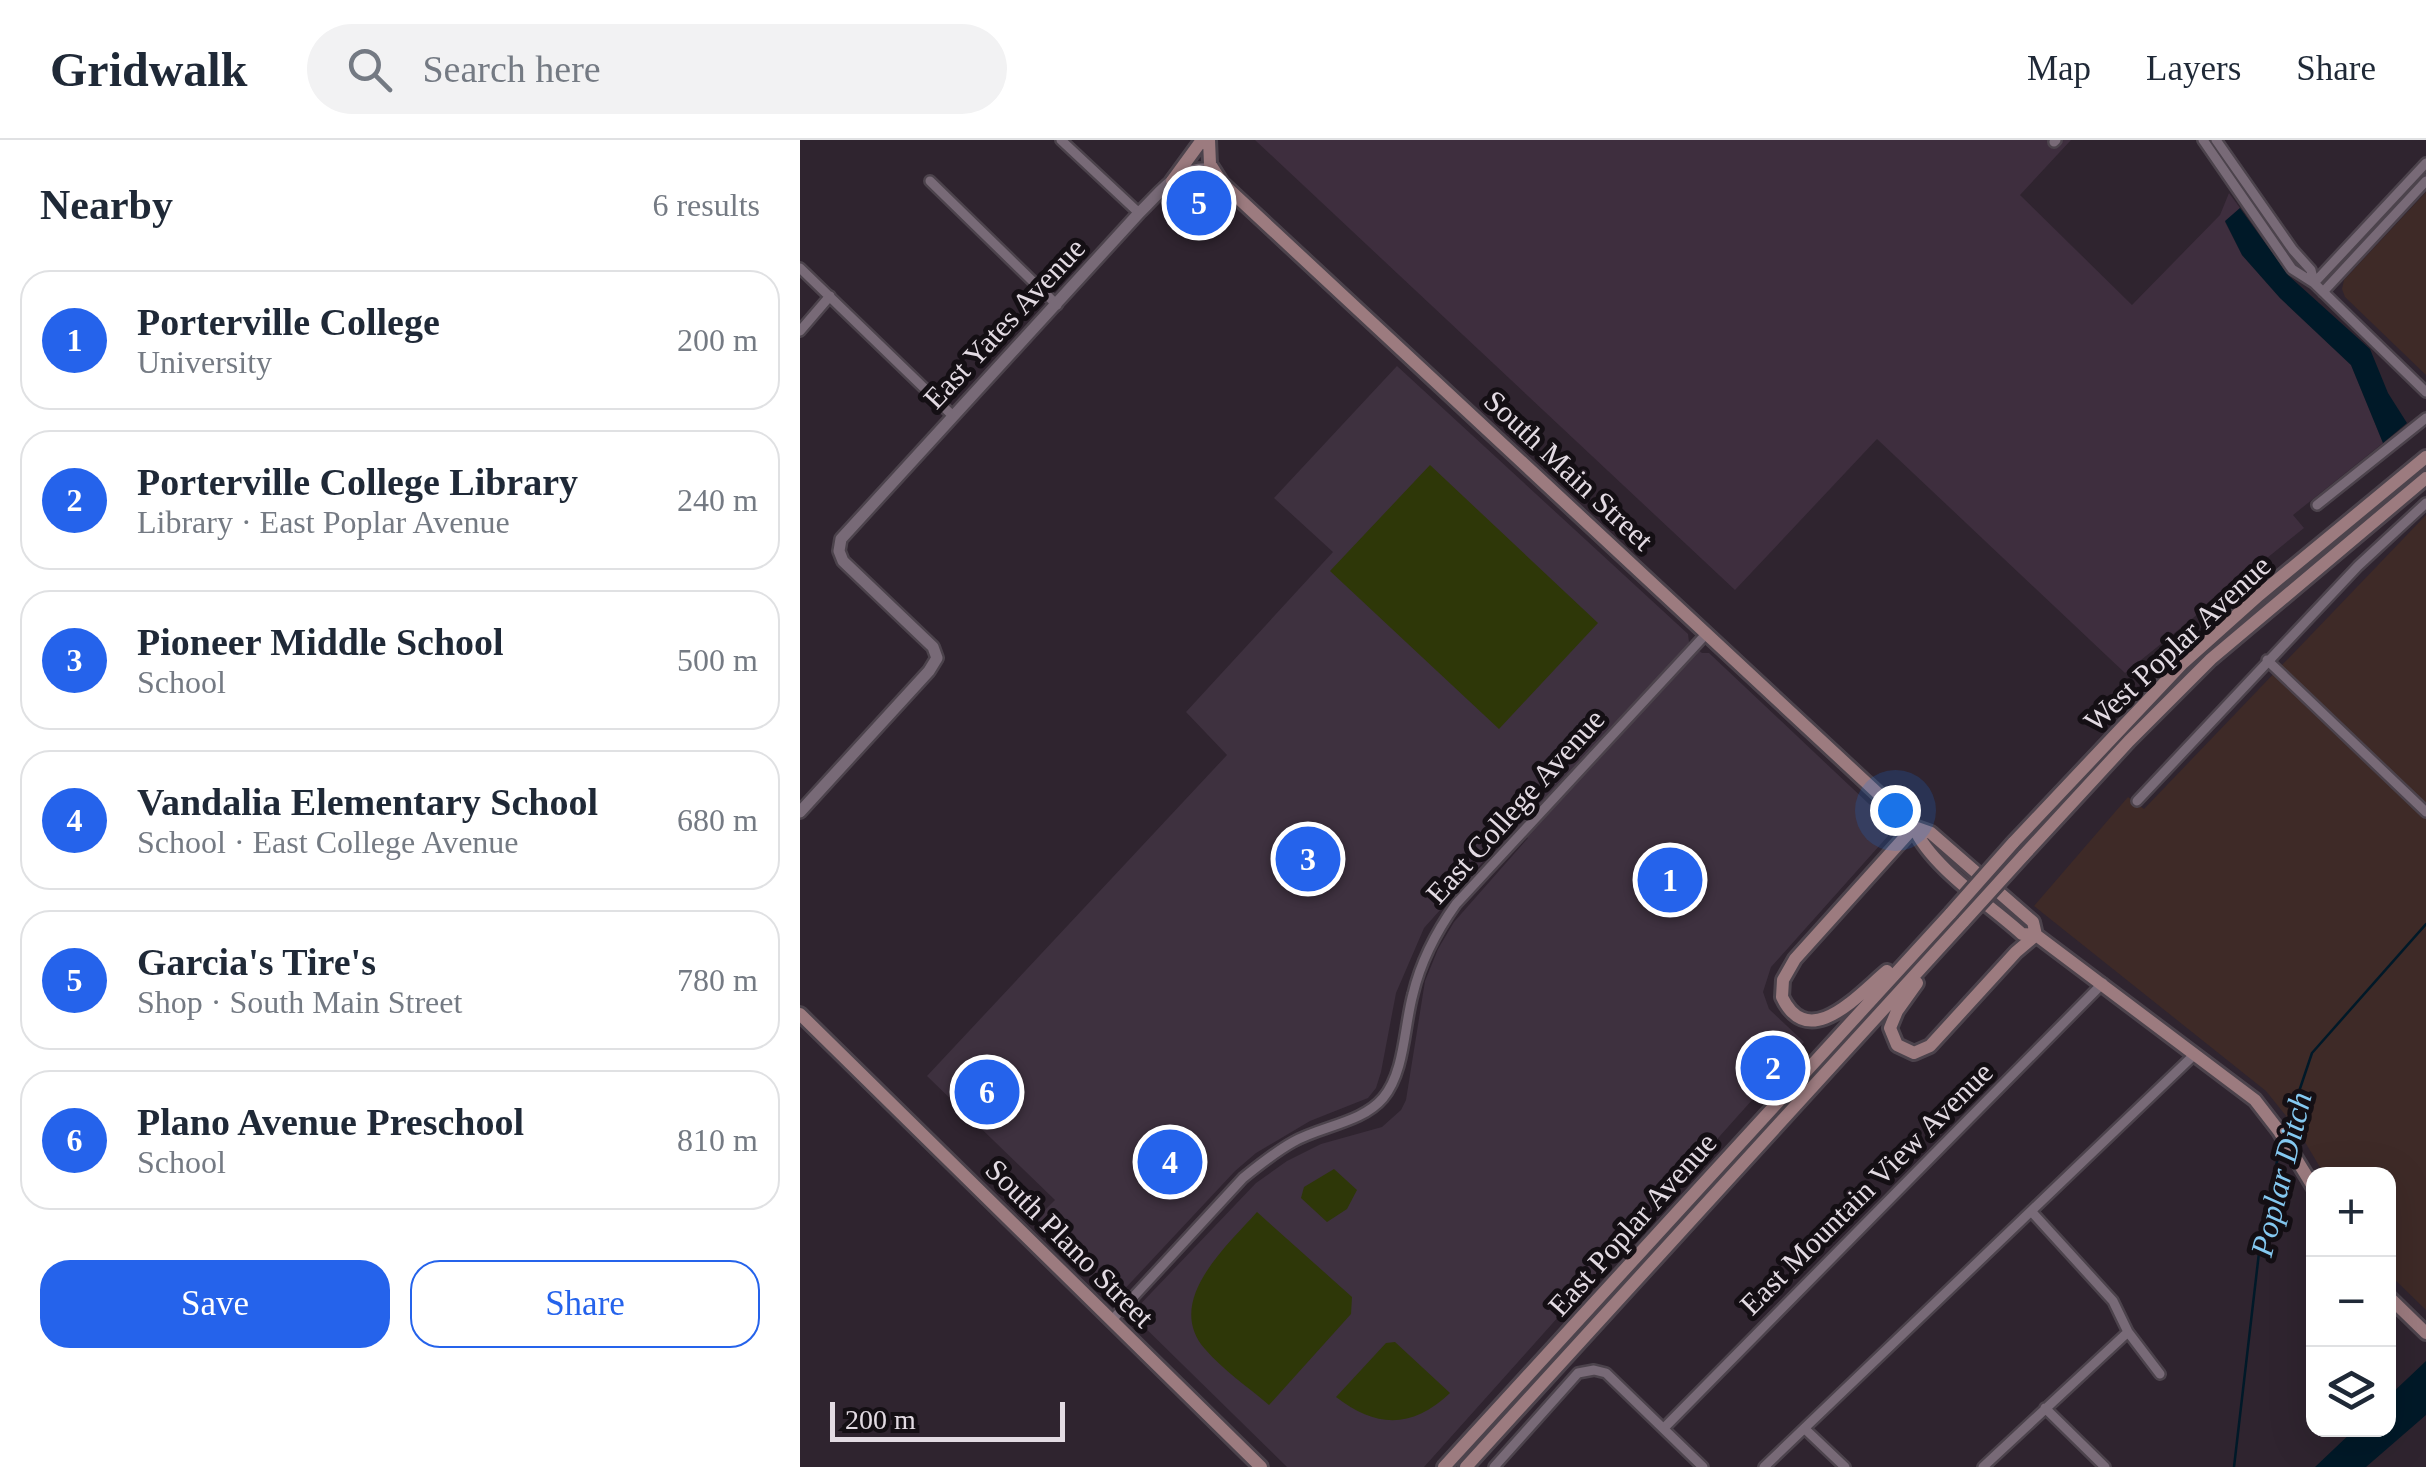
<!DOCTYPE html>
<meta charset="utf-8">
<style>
:root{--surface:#fff;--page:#f2f2f3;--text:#1f2937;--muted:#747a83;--line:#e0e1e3;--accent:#2563eb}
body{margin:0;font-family:Georgia,serif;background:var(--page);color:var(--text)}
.controls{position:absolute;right:30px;bottom:30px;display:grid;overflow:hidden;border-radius:20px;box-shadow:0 10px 40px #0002}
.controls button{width:90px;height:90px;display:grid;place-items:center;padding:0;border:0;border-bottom:2px solid var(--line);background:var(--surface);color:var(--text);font:50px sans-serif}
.scale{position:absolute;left:30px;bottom:25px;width:235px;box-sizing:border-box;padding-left:10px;border:5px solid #e3dbe3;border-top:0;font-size:28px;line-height:35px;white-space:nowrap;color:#e3dbe3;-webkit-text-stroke:8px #140f14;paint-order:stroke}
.you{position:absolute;left:1095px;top:670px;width:35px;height:35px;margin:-25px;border:8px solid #fff;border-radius:50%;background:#1a73e8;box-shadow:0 0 0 15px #1a73e833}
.badge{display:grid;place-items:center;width:65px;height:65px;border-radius:50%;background:var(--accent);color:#fff;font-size:32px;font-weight:700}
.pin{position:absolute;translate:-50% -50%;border:5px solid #fff;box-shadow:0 2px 10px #0006}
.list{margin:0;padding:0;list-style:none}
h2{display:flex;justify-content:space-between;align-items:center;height:130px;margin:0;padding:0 40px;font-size:42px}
h2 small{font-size:32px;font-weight:400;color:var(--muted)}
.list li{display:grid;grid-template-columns:65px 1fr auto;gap:30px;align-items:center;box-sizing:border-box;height:140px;margin:0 20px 20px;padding:0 20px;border:2px solid var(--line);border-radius:30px}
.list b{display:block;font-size:38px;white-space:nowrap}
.list p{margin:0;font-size:32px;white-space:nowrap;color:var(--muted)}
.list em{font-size:32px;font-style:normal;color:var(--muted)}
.actions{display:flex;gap:20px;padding:30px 40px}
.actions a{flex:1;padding:22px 0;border:2px solid var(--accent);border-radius:30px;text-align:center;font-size:35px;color:var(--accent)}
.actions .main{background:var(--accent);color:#fff}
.icon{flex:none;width:55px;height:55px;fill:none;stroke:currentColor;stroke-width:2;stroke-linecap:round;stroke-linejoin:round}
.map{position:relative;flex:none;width:1626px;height:1327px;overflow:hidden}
header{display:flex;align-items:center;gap:60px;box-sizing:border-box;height:140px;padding:0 50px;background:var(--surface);border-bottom:2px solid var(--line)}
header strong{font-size:48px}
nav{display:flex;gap:55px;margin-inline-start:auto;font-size:35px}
.search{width:700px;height:90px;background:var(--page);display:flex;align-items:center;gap:25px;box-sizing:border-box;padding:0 35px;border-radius:55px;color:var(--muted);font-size:38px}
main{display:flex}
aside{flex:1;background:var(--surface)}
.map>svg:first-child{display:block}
.commercial{fill:#3e2a27}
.built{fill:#3e2e3e}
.education{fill:#3e313f}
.green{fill:#2e3708}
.water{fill:#001928}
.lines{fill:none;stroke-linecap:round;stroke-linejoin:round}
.stream{stroke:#001928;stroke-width:2.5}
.minor-casing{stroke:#4c434c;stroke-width:14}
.tertiary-casing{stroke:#4c434c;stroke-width:16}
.secondary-casing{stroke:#4c434c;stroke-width:18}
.minor{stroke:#786a77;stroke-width:9}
.tertiary{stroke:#786a77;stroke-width:11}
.secondary{stroke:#9c7b7f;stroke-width:12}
.secondary-bridge-casing{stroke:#4c434c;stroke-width:18;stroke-linecap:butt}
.secondary-bridge{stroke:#9c7b7f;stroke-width:12}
.labels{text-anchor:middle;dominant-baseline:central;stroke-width:10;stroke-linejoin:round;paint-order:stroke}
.street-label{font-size:30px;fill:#e3dbe3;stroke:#140f14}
.water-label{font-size:32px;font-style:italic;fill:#85c9f1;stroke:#140f14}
</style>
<header>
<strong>Gridwalk</strong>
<div class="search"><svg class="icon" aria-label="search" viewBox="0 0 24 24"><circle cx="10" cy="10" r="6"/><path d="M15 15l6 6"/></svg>Search here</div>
<nav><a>Map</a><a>Layers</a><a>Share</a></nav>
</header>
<main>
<aside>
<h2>Nearby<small>6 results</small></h2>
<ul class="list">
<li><span class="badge">1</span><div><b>Porterville College</b><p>University</p></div><em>200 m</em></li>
<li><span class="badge">2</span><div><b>Porterville College Library</b><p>Library · East Poplar Avenue</p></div><em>240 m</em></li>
<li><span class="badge">3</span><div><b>Pioneer Middle School</b><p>School</p></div><em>500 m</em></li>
<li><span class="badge">4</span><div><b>Vandalia Elementary School</b><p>School · East College Avenue</p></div><em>680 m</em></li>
<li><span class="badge">5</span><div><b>Garcia's Tire's</b><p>Shop · South Main Street</p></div><em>780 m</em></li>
<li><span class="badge">6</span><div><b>Plano Avenue Preschool</b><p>School</p></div><em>810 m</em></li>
</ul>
<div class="actions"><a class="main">Save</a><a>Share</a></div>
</aside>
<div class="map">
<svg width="1626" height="1327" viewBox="0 0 1626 1327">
<rect width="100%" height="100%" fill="#2f242f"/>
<path class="commercial" d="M1626 52V235L1545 157 1542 149 1544 140Z
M1626 375V1170L1589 1134 1588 1034H1524L1499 992 1466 951 1234 766 1328 657 1344 669Z"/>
<path class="built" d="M455 0H1271L1220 55 1332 165 1420 75 1429 53 1440 68 1425 82 1442 115 1480 158 1551 225 1583 303 1493 375 1504 388 1325 533 1077 299 935 450Z"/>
<path class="education" d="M597 226 888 494 889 502 902 513H909L1087 681 1088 696 971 827 963 852 969 869 1004 902 624 1327H487L331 1174 456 1043 487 1021 521 1004 582 987 601 970 606 960 625 841 638 809 654 782 728 698 714 687 624 788 596 853 581 932 576 948 568 958 510 981 456 1013 435 1031 319 1155 310 1157 234 1081 255 1060 127 936 427 615 386 572 533 412 474 358Z"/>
<path class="green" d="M630 325 798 483 699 589 530 431Z
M534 1029 557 1050 547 1069 527 1082 501 1058 504 1047Z
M457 1072 552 1157 551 1174 469 1265C448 1247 423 1230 405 1209 363 1161 428 1105 457 1072Z
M595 1202 650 1253C612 1289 576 1288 536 1257L586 1203Z"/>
<path class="water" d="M1440 68 1489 136 1570 209 1588 253 1607 283 1583 303 1551 225 1480 158 1442 115 1425 81Z
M1626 1221V1275L1566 1327H1515L1554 1290H1588L1589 1256Z"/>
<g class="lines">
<path class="stream" d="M1486 990 1512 913 1626 784
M1434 1327 1460 1104 1481 1002"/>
<g class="minor-casing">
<path id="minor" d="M261 0 339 73
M1403 0 1492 129 1514 143 1626 252
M1416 0 1493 110 1511 130 1514 143
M1254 2 1256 0
M130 41 257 165
M0 128 152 275
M1514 143 1626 23
M1523 152 1626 41
M0 191 30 156
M1517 365 1626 278
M1467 520 1626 672
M1337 661 1558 426 1626 363
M1231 1071 1313 1161 1328 1192 1360 1234
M312 1180 443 1038C459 1025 475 1012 493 1002 521 986 562 983 583 958 605 932 604 886 613 854 621 820 636 792 656 764L907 493
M1245 1268 1305 1327
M864 1288 1303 843
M1005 1289 1045 1327
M694 1327 778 1233 794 1230 806 1233 903 1327
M964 1327 1395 914
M1183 1327 1328 1192"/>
</g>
<g class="tertiary-casing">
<path id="tertiary" d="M0 672 129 531 137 518 133 507 43 421 39 411 41 399 339 73C363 50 377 26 412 29"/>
</g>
<g class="secondary-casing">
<path id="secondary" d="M409 0 410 24 422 43 1114 687 1131 693 1233 782 1236 795 1455 960 1479 991 1514 1048
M372 41 402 0
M1114 687C1130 726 1190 765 1222 794L1236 795
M1213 703 1383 523 1459 455 1626 317
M1223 716 1329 601 1411 519 1626 338
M1087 831C1059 854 1009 913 982 857L983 840 995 819 1114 687
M1117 843 1097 871 1090 888 1097 905 1114 913 1130 906 1216 812 1236 795
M0 874 461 1327
M1588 1156 1626 1193
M644 1327 1151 773
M666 1327 1164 781"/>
</g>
<use href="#minor" class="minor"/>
<use href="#tertiary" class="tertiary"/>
<use href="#secondary" class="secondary"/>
<g class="secondary-bridge-casing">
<path id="secondary-bridge" d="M1151 773 1213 703
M1164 781 1223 716"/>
</g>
<use href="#secondary-bridge" class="secondary-bridge"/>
</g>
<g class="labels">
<g class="street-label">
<text transform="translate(204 183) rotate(-47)">East Yates Avenue</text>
<text transform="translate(769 330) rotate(43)">South Main Street</text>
<text transform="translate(1377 503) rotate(-43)">West Poplar Avenue</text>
<text transform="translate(715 666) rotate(-48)">East College Avenue</text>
<text transform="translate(1066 1048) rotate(-45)">East Mountain View Avenue</text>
<text transform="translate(832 1084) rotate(-48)">East Poplar Avenue</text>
<text transform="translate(270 1103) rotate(45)">South Plano Street</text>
</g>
<g class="water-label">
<text transform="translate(1481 1034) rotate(-76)">Poplar Ditch</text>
</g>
</g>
</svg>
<div class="controls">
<button>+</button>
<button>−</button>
<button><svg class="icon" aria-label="layers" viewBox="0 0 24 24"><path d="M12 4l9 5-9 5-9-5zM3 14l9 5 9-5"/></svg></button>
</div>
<div class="scale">200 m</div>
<div class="you"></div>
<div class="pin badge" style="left:870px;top:740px">1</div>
<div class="pin badge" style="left:973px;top:928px">2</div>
<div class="pin badge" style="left:508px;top:719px">3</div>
<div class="pin badge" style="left:370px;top:1022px">4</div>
<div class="pin badge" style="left:399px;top:63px">5</div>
<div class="pin badge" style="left:187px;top:952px">6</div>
</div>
</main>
